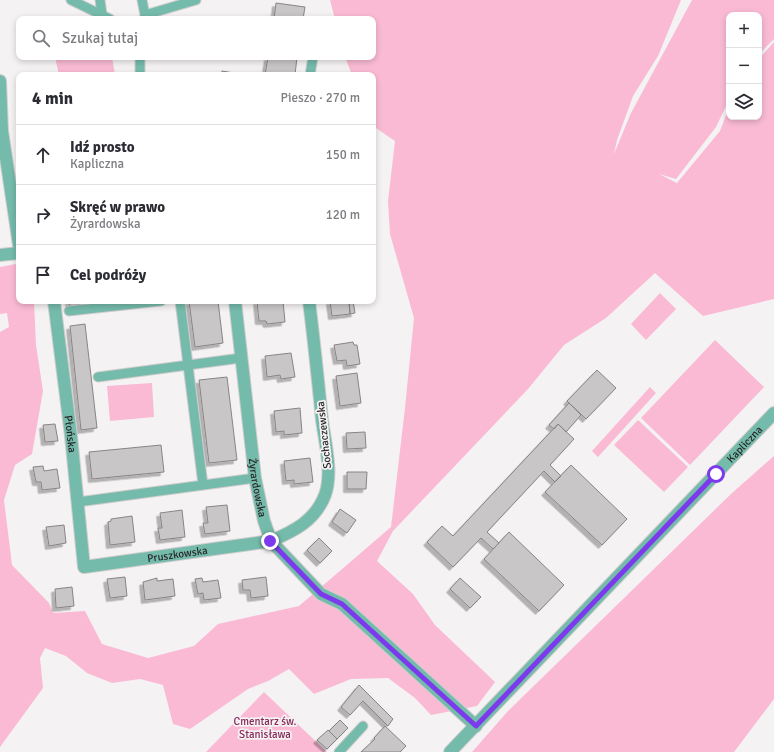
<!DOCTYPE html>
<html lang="pl">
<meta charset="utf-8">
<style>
:root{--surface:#fff;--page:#f7f7f7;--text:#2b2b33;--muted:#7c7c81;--line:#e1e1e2}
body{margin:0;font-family:Signika,sans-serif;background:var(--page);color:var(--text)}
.controls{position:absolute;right:12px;top:12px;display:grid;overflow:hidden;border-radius:8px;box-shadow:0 2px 6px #0003}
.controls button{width:36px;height:36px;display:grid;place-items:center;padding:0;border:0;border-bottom:1px solid var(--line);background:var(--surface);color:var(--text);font:20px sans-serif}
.stop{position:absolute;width:12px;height:12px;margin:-9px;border:3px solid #7c3aed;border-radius:50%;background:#fff}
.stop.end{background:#7c3aed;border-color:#fff;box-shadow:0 1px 4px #0008}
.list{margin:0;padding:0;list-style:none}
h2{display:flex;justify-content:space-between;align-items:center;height:52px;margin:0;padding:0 16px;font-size:17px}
h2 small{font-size:13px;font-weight:400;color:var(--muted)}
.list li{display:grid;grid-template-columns:26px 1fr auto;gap:12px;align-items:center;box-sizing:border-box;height:60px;padding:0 16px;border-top:1px solid var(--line)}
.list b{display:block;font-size:15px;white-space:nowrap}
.list p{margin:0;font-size:13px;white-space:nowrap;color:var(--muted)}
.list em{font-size:13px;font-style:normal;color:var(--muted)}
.icon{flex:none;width:22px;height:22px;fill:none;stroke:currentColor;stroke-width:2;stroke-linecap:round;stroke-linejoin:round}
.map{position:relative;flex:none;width:774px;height:752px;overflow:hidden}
.search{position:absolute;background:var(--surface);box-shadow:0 2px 6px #0003;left:16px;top:16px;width:360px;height:44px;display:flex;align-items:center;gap:10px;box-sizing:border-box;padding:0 14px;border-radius:8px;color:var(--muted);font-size:15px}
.panel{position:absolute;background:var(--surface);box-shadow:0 2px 6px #0003;left:16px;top:72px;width:360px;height:232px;border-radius:8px}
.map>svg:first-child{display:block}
.green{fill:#fabad4}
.building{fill:#c9c6c7;stroke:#888485;filter:url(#shadow)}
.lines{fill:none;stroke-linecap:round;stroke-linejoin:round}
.service-casing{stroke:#d0cdce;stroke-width:11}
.minor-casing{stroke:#d0cdce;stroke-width:14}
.service{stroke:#75bbab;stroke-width:9}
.minor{stroke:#75bbab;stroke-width:12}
.route{stroke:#7c3aed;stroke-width:5}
.labels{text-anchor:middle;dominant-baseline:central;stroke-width:3.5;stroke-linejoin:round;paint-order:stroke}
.street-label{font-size:11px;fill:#292728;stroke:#f5f2f3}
.park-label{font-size:11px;fill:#872959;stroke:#f5f2f3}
</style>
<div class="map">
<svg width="774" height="752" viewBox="0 0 774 752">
<defs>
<filter id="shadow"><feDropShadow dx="-3.5" dy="3.5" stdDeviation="0" flood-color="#0004"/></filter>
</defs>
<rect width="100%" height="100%" fill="#f5f2f3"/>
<path class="green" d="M330 0H681L658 56 633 96 617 140 614 154 631 113 692 0H774V39L759 54V15H729V100L716 127 676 179 659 174 677 183 720 131 729 107V117H759V59L774 42V299L703 316 655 273 606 318 564 345 528 389 393 531 377 561 413 594 435 625 495 682 477 706 431 715 415 698 388 678 351 679 314 694 289 669 268 681 248 689 190 729 173 724 163 685 140 679 112 683 87 673 66 656 45 648 40 658 43 688 0 747V332L9 327 7 313 0 314V267L16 264 19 267V301H34L36 345 43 391 32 454 15 465 4 500 12 565 49 603 53 613 85 611 102 644 148 658 194 646 218 624 299 606 391 527 405 408 414 318 390 234 388 201 395 141 373 126V75H352L345 57H373V19H335Z
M55 57H112L115 75H59Z
M660 293 676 309 646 340 631 324Z
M715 340 764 387 690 465 641 418Z
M152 383 154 417 110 421 107 386Z
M650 387 656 393 598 457 592 451Z
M638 420 688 467 664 492 614 445Z
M774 456V699L734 752H472L508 711 732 493Z
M264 692 327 752H206Z"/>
<path class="building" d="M276 3 305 7 303 19H274Z
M268 57H297L295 75H265Z
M222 71 246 75H221Z
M69 301H113L70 306Z
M189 301H218L223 343 195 347Z
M257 301H283L285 322 267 324 266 321H259Z
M330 301H349L350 314 332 316Z
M349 301H353L355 313 350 314Z
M85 324 97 428 81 430 70 326Z
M353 342 354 345H357L360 364 347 366 346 360 337 361 334 345Z
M291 353 295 377 281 379 280 375 267 377 265 356Z
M597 370 616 388 586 419 567 401Z
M357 373 361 403 340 406 336 376Z
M227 377 237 460 209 463 199 380Z
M569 403 581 415 566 432 558 424 554 429 549 425Z
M300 408 302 433 284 435V431L276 432 274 411Z
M55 424 58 441 45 442 43 425Z
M558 424 574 439 550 465 561 476 555 482 544 471 487 532 499 543 493 549 481 538 453 567 427 542 442 526 453 536Z
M365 432 366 448 347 449 346 433Z
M161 445 164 472 92 479 89 452Z
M310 458 313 482 294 484V480L286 481 284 461Z
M571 465 627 519 602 545 545 492Z
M43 466 44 471 57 469 60 488 42 490 41 482H36L33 467Z
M347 472H367L366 489H347Z
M227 505 230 531 205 534 203 523H208L206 507Z
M340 509 356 520 347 533 332 522Z
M182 510 185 537 160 540 158 528H162L160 513Z
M132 516 135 542 110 545 108 522 111 521V519Z
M64 525 66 543 49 546 46 527Z
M509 532 564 585 539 611 484 559Z
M319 538 332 551 320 563 307 550Z
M125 577 127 596 110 598 107 579Z
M266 577 268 596 251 598 250 590H243L242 580Z
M157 578V581L173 579 175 596 145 600 143 582Z
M202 578 203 582 218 580 221 598 204 600 203 593 198 594 195 579Z
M460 578 481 597 470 608 450 589Z
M72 587 74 606 56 608 55 589Z
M359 685 393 719 388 726 363 701 350 715 341 707Z
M340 720 348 728 337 739 329 731Z
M385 726 406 746 400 752H361L375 739 374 738Z
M328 730 337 739 327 749 317 740Z"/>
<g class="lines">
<g class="service-casing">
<path id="service" d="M71 0 110 19
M100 0 102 14
M142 0 145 15 144 19
M145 15 196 0
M140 75V57
M310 75 313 57
M180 301 203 485
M69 311 161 301
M98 377 241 358
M78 502 255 478
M339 752 363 726"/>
</g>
<g class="minor-casing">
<g id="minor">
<path d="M0 81 2 131 19 245"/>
<path d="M0 255 19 253"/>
<path id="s1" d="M54 301 71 436 84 567 271 541C294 531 315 521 325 495 333 473 325 443 322 420 318 380 314 341 309 301"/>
<path id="s2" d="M235 301 255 478 264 521 271 541 321 594 342 604 476 726"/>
<path id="s3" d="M450 752 774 413"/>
</g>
</g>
<use href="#service" class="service"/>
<use href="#minor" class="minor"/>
</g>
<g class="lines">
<path class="route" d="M270 541 321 594 342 604 476 726 716 474"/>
</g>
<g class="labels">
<g class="street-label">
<text stroke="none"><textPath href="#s1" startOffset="134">Płońska</textPath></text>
<text transform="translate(324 435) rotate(-96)">Sochaczewska</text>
<text stroke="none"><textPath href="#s3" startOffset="426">Kapliczna</textPath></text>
<text stroke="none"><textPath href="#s2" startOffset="188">Żyrardowska</textPath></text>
<text stroke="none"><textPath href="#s1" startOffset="362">Pruszkowska</textPath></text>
</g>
<g class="park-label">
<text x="265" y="721">Cmentarz św.<tspan x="265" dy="13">Stanisława</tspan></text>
</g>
</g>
</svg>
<div class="controls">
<button>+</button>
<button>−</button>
<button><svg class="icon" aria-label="layers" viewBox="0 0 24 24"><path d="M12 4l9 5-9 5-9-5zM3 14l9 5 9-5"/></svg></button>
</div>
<div class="stop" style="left:716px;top:474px"></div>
<div class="stop end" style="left:270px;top:541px"></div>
<div class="search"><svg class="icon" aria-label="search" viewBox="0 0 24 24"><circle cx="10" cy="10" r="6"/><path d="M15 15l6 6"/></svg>Szukaj tutaj</div>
<section class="panel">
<h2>4 min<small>Pieszo · 270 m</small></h2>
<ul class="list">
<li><svg class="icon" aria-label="ahead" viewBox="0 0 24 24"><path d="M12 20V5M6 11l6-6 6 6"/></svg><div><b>Idź prosto</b><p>Kapliczna</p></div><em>150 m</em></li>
<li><svg class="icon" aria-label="right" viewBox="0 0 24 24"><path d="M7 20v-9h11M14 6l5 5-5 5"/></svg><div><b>Skręć w prawo</b><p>Żyrardowska</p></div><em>120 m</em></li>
<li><svg class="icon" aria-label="arrive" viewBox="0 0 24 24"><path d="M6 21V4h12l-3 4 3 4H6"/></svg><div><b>Cel podróży</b></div></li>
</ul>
</section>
</div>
